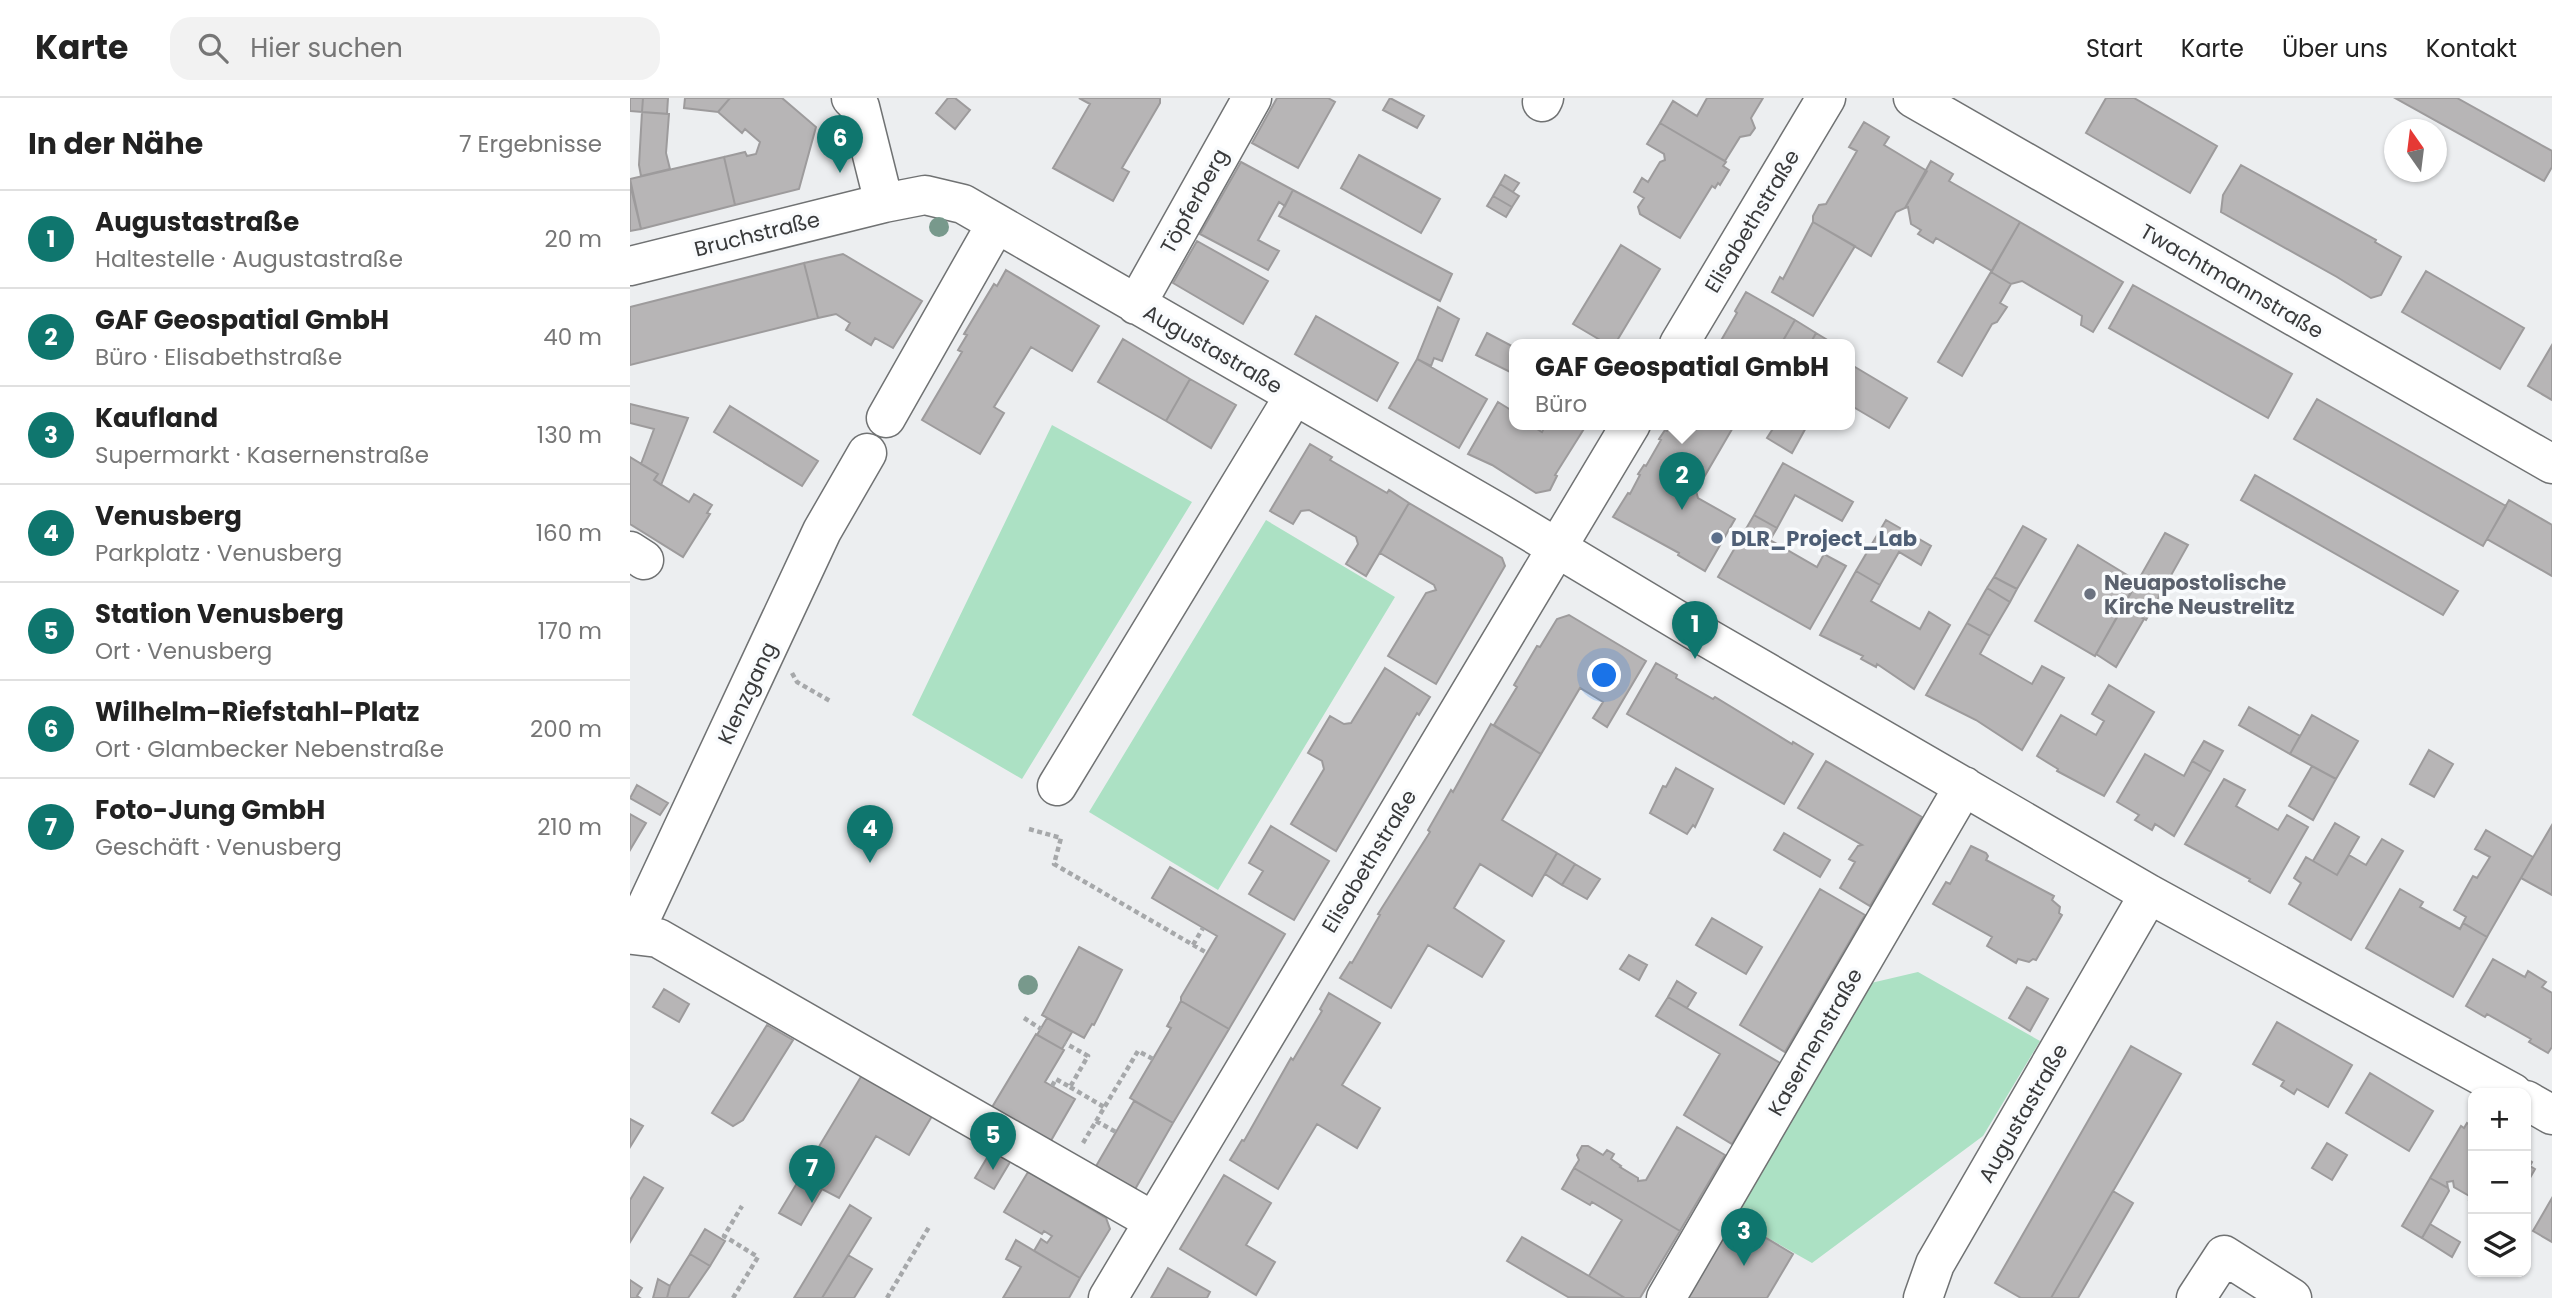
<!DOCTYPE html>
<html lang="de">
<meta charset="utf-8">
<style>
:root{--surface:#fff;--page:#f2f2f2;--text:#222;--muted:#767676;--line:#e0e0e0;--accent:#0f766e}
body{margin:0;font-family:Poppins,sans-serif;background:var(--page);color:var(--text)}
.controls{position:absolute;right:21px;bottom:21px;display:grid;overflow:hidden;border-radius:14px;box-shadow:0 2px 5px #0004}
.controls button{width:63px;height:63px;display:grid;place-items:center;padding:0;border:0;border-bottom:2px solid var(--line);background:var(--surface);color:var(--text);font:35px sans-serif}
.compass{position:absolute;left:1754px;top:21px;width:63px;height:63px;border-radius:50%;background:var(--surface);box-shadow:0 2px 5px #0004;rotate:346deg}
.you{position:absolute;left:975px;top:578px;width:24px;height:24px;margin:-18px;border:5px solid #fff;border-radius:50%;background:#1a73e8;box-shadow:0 0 0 10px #1a73e833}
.badge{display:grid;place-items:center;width:46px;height:46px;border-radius:50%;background:var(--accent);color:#fff;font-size:23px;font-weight:700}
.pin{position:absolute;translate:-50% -58px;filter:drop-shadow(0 2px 4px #0008)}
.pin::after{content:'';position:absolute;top:37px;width:24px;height:21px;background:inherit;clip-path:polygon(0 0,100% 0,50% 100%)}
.popup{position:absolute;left:879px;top:241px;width:346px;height:91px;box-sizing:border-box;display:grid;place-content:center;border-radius:14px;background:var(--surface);filter:drop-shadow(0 2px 5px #0005);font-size:23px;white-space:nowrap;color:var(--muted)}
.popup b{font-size:26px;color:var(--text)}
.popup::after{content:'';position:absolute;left:50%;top:100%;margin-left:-14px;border:14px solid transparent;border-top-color:var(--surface)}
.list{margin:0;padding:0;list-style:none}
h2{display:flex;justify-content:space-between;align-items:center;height:91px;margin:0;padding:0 28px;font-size:30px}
h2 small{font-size:23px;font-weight:400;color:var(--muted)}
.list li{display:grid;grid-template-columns:46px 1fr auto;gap:21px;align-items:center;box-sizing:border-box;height:98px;padding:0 28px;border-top:2px solid var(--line)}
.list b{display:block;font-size:26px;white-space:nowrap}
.list p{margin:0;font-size:23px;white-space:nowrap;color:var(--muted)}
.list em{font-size:23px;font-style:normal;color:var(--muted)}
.icon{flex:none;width:38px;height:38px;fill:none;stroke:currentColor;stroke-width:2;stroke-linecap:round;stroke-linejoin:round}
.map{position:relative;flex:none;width:1922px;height:1200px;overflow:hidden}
header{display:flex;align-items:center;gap:42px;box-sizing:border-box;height:98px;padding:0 35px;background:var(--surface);border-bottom:2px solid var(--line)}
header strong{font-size:33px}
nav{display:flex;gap:38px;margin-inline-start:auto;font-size:24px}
.search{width:490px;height:63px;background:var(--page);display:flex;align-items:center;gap:18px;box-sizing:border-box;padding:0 24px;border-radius:21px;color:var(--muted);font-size:26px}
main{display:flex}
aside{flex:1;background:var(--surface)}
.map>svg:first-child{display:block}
.green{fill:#ace1c4}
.building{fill:#b7b5b6;stroke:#9d9b9c;stroke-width:2}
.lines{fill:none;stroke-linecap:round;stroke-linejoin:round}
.minor-casing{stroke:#707273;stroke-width:41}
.path{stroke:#a6a8aa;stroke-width:4.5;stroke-dasharray:5 3.5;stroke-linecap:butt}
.minor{stroke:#fff;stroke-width:38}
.tree{fill:#78998c}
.service-dot{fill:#5c6f8a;stroke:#f9fbfd;stroke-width:2.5}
.worship-dot{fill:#6b7280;stroke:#f9fbfd;stroke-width:2.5}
.labels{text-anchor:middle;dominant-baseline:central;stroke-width:7;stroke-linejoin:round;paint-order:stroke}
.street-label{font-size:21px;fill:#393a3b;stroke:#f9fbfd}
.service-label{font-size:21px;font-weight:bold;fill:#4e5e75;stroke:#f9fbfd;text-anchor:start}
.worship-label{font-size:21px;font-weight:bold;fill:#5b616d;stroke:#f9fbfd;text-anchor:start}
</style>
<header>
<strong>Karte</strong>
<div class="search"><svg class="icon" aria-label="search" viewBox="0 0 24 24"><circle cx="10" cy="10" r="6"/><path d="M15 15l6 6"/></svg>Hier suchen</div>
<nav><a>Start</a><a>Karte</a><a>Über uns</a><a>Kontakt</a></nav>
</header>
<main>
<aside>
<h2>In der Nähe<small>7 Ergebnisse</small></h2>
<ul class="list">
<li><span class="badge">1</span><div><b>Augustastraße</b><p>Haltestelle · Augustastraße</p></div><em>20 m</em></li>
<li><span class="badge">2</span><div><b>GAF Geospatial GmbH</b><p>Büro · Elisabethstraße</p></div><em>40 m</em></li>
<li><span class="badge">3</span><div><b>Kaufland</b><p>Supermarkt · Kasernenstraße</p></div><em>130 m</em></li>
<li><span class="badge">4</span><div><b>Venusberg</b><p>Parkplatz · Venusberg</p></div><em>160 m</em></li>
<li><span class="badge">5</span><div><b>Station Venusberg</b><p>Ort · Venusberg</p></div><em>170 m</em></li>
<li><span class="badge">6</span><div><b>Wilhelm-Riefstahl-Platz</b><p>Ort · Glambecker Nebenstraße</p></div><em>200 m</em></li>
<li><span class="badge">7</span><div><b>Foto-Jung GmbH</b><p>Geschäft · Venusberg</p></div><em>210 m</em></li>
</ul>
</aside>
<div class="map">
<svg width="1922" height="1200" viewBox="0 0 1922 1200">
<rect width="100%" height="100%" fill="#eceef0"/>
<path class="green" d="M422 327 562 404 392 681 282 617Z
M636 422 765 499 588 792 459 714Z
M1288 874 1410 943 1353 1038 1182 1165 1101 1119 1241 885Z"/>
<path class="building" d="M0 0H13L12 14 0 13Z
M13 0H38L37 16 12 14Z
M55 0H100L88 14 54 10Z
M100 0H152L186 29 169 91 105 107 94 59 115 54 117 58 126 56 130 44 115 31 112 35 88 14Z
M318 0H325L340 12 325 31 306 15Z
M449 0H530V5L492 70 499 74 483 103 423 70 460 6Z
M647 0H698L705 4 668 70 622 45Z
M760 0 794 18 787 30 753 12Z
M1077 0H1133L1121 20 1125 30 1120 37 1110 39 1095 63 1030 25 1043 3 1067 18Z
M1476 0H1504L1587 48 1560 95 1456 35Z
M1765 0H1827L1922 53V69L1914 83Z
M12 14 39 16 36 55 40 71 11 78 9 67Z
M1234 24 1259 39 1254 47 1297 73 1275 110 1266 114 1241 158 1183 124V118L1189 107 1196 106 1227 53 1219 49Z
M1030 25 1096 64 1093 68 1099 72 1090 87 1088 85 1085 90 1082 88 1050 140 1010 116 1008 109 1014 100 1004 94 1012 80 1018 84 1030 64 1035 62 1034 56 1017 46Z
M729 57 810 101 791 135 711 90Z
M94 59 105 107 11 131 0 81Z
M1301 63 1323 76 1319 83 1390 124 1362 173 1306 140 1303 145 1288 136 1291 132 1281 126 1278 109 1275 110Z
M611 64 663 92 655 108 649 104 628 142 649 153 638 172 570 136Z
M1611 67 1746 142 1745 144 1771 159 1751 197 1741 200 1707 179 1591 114 1593 97Z
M875 77 889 85 883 94 870 86Z
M0 86 11 131 0 133Z
M870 86 889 98 882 109 863 98Z
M663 92 822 176 810 203 649 118Z
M863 98 882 109 876 119 857 108Z
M1183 124 1225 148 1183 218 1142 194 1150 179 1153 181Z
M1390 124 1493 184 1463 234 1451 227 1452 218 1392 183 1381 186 1361 174Z
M567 143 638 183 613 226 543 185Z
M991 147 1030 171 985 246H977L943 226Z
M213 156 292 203 263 250 245 240 241 247 216 232 220 225 206 216 188 220 174 165Z
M174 165 188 220 0 267V209Z
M376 172 469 228 442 273 401 249 364 309 374 315 350 356 292 322 332 254 328 252 337 237 334 236 364 186 367 188Z
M1796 173 1894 230 1870 271 1772 214Z
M1361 174 1381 186 1370 205 1377 209 1367 224 1362 226 1332 278 1308 264Z
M1503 187 1662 276 1638 320 1479 230Z
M1116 194 1165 222 1151 246H1089L1107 215 1105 213Z
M808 209 829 221 812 263 804 260 801 268 787 261Z
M686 218 768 265 747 303 665 256Z
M1165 222 1186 235 1180 246H1151Z
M857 235 884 249V276L846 257Z
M1186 235 1204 246H1180Z
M493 241 560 281 536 323 468 284Z
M1922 247V302L1898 288Z
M787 261 857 301 829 350 759 310Z
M1220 266 1277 300 1259 330 1220 307Z
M560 281 606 307 581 350 536 323Z
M1687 301 1876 408 1853 448 1664 341Z
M868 304 884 314V326H899L912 334 916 326H957L925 377 927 378 920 392 906 395 862 367 838 356Z
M0 306 58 320 31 387 24 382 28 376 11 366 24 331 0 325Z
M100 308 188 363 172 388 84 334Z
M1041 326H1105L1066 393 1068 400 1105 421 1075 473 1048 457 1049 455 983 419 998 395 1000 396 1010 377 1008 376 1014 367 1016 368 1031 342 1029 341 1035 332 1037 333Z
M1146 326H1178L1162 355 1137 340Z
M680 346 702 359 700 362 757 395 759 392 779 405 736 478 716 466 728 446 726 439 679 412 671 413 663 426 640 413Z
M0 359 28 376 24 382 59 404 64 396 82 407 77 415 80 416 53 459 0 426Z
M1153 365 1223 404 1212 423 1165 397 1147 430 1124 417Z
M1625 377 1828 493 1813 517 1611 402Z
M1879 402 1922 427V478L1857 441Z
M779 405 872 460 875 468 806 586 758 558 796 495 806 492 804 487 750 455Z
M1124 417 1147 430 1140 442 1187 469 1194 456 1216 468 1180 531 1088 479Z
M1256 422 1301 448 1291 467 1269 454 1250 487 1226 473Z
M1393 428 1416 441 1387 491 1364 479Z
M1535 435 1558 447 1516 522 1493 509Z
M1448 447 1507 483 1465 558 1405 523Z
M1226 473 1250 487 1241 503 1290 531 1299 514 1320 527 1284 591 1247 566 1246 569 1231 561 1233 558 1190 537Z
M1364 479 1387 491 1380 504 1357 490Z
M1357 490 1380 504 1360 538 1337 525Z
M1493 509 1514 521 1486 569 1466 556Z
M939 517 1016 563 977 629 963 620 973 604 950 590 911 656 864 627 887 589 884 587 907 548 910 549 927 521Z
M1337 525 1360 538 1350 556 1402 586 1412 568 1434 580 1392 652 1346 622 1296 597Z
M1026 565 1047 577 1046 580 1083 601 1085 599 1162 646 1163 644 1183 656 1154 706 997 616Z
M755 570 800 599 789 617 787 615 706 753 661 726 694 671 692 663 678 655 700 618 714 626 721 625Z
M1479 587 1524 614 1474 698 1427 673 1428 671 1407 658 1431 617 1466 637 1474 623 1462 616Z
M1619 609 1670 638 1660 656 1609 627Z
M1682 617 1728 643 1706 681 1660 656Z
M861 626 911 656 872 722 927 755 902 798 850 766 824 810 874 843 852 879 798 847 761 910 710 880 720 864 722 865 750 817 748 816 800 734 798 732 821 692 823 694Z
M1574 643 1593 653 1581 674 1562 663Z
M1799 652 1823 666 1804 699 1780 686Z
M1515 656 1554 678 1562 663 1581 674 1544 738 1525 726 1522 732 1505 722 1509 717 1487 704Z
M1196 663 1292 719 1240 808 1210 790 1225 764 1219 761 1228 748 1232 747 1168 710Z
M1682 668 1706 681 1683 722 1659 708Z
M1046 670 1083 691 1065 729 1063 727 1057 736 1020 715 1033 688 1036 689Z
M1594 681 1615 692 1606 708 1648 732 1657 717 1678 729 1640 795 1619 783 1620 781 1555 746Z
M7 687 38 705 30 717 0 700Z
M0 716 16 725 0 752Z
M1705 725 1729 739 1707 777 1683 763Z
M1922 727V797L1891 780Z
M641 728 699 763 664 822 619 796 633 773 619 765Z
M1856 732 1903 759 1857 839 1833 825 1836 819 1824 812 1843 778 1847 780 1860 759 1845 751Z
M1154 735 1200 762 1190 779 1144 752Z
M1752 741 1773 753 1721 842 1659 806 1671 785 1664 780 1676 759 1707 777 1719 757 1736 767Z
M1341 748 1356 755 1358 758 1356 762 1424 798 1422 802 1430 809 1429 815 1432 817 1406 862 1403 861 1399 864 1388 861 1386 865 1357 848 1362 839 1303 806 1316 784 1320 786Z
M927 755 945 766 932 787 915 776Z
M945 766 970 781 957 801 932 787Z
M540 769 655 836 599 931 551 903V899L587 838 522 800Z
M1190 791 1235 817 1155 954 1110 927Z
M1770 791 1793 804 1790 809 1830 831 1833 825 1857 839 1823 899 1736 850Z
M1082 820 1132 849 1116 876 1066 847Z
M449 849 492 872 464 927 462 926 454 940 412 917Z
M999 857 1017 867 1009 882 990 871Z
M1863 861 1895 879 1898 873 1916 884 1912 889 1922 895V949L1918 955 1899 944 1901 941 1857 916 1855 919 1836 908Z
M1047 883 1066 895 1057 910 1038 899Z
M1397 889 1418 901 1400 933 1379 920Z
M34 891 59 906 49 924 23 909Z
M699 895 750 925 712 987 750 1010 727 1050 687 1026 648 1091 600 1062 612 1042 614 1043 661 960 663 962 692 913 690 911Z
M1038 899 1150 965 1102 1046 1054 1017 1090 956 1026 918Z
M551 903 599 931 543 1025 500 1000 541 930 537 928Z
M417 920 442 934 432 951 407 937Z
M1647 924 1722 967 1698 1009 1667 991 1664 996 1651 988 1654 983 1623 966Z
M137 927 163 942 113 1022 103 1028 82 1015Z
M406 936 434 952 415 984 445 1001 419 1046 361 1011Z
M1501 948 1551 976 1421 1200H1391L1365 1185Z
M1740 975 1803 1013 1779 1053 1716 1015Z
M232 977 302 1018 279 1057 246 1038 209 1100 192 1091 171 1127 149 1115Z
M504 1003 543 1025 504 1093 465 1070Z
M0 1021 13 1028 0 1049Z
M1837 1025 1843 1029V1105L1839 1102 1841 1099 1824 1089 1823 1083 1817 1084 1818 1090 1800 1080 1831 1028 1834 1030Z
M1047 1029 1095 1057 1050 1133 944 1070 949 1062 947 1057 952 1048H958L973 1057 977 1052 984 1056 981 1061 991 1068 990 1069 1008 1080V1083L1016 1082Z
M1697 1045 1717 1057 1702 1082 1682 1070Z
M361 1053 380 1064 364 1091 345 1080Z
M1896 1060 1902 1064 1900 1068 1905 1071 1896 1087Z
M944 1070 1050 1133 1010 1200H995L959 1178 992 1122 962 1104 960 1107 932 1091Z
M398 1074 476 1120 480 1131 450 1180 404 1153 411 1141 417 1145 422 1138 414 1133 412 1136 374 1114Z
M594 1077 641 1105 616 1147 645 1164 626 1197 550 1151Z
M14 1079 33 1090 0 1144V1102Z
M1800 1080 1818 1090 1819 1093 1792 1140 1772 1128Z
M1483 1093 1503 1105 1448 1200H1421Z
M1922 1100V1144L1903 1133Z
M220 1107 241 1120 192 1200H164Z
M1101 1119 1163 1156 1137 1200H1053Z
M1800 1126 1830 1144 1822 1159 1792 1140Z
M75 1131 95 1143 80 1168 60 1156Z
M892 1139 959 1178 995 1200 938 1199 877 1163Z
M386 1142 450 1180 439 1200H373L391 1169 376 1161Z
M60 1156 80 1168 58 1200H37L40 1188Z
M218 1157 242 1171 224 1200H192Z
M538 1170 580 1194 577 1200H521Z
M28 1181 40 1188 37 1200H23Z
M0 1182 12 1190 7 1198 10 1200H0Z"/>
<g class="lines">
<g class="minor-casing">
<path id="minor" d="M221 0 230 9 254 105
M1283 0 1922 366
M912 4 914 0
M0 168 254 105 295 97 333 106 869 415 1074 538 1519 796 1883 995
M506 207 622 0
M1049 246 1196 0
M256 320 366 126
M237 355 192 433 3 837 28 840 523 1123
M0 453 14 462
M427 688 664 298
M1896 1002 1922 1017
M478 1200 1001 326
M1036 1200 1334 688
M1293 1200 1305 1166 1519 796
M1566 1200 1594 1157 1662 1200"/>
</g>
<path class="path" d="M162 575 167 584 200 603
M399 731 431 740 424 766 577 855
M563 847 573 830
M394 920 411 931
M422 988 426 981 440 989 458 958 435 945
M440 989 474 1009
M466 1023 486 1034
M453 1045 508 953 523 961
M103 1200 128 1159 94 1138 112 1108
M257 1200 299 1129"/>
<use href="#minor" class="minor"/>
</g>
<g class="tree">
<circle cx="309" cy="129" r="10"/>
<circle cx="398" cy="887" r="10"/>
</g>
<circle class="service-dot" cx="1087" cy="440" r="7"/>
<circle class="worship-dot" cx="1460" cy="496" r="7"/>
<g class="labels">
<g class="street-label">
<text transform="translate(564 103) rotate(-61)">Töpferberg</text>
<text transform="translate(1122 123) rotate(-59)">Elisabethstraße</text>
<text transform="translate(127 136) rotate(-14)">Bruchstraße</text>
<text transform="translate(1602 183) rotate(30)">Twachtmannstraße</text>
<text transform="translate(583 251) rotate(30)">Augustastraße</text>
<text transform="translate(117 595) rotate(-65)">Klenzgang</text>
<text transform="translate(739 763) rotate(-59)">Elisabethstraße</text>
<text transform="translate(1185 944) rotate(-60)">Kasernenstraße</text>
<text transform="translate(1393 1015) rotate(-60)">Augustastraße</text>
</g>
<g class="service-label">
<text x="1101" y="440">DLR_Project_Lab</text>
</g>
<g class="worship-label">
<text x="1474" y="484">Neuapostolische<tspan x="1474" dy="24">Kirche Neustrelitz</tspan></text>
</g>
</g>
</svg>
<div class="controls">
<button>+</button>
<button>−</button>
<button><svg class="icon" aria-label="layers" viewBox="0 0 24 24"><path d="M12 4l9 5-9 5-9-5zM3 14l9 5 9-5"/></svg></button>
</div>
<svg class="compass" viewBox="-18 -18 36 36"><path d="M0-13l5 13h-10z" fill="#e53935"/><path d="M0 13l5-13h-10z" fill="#767676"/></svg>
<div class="you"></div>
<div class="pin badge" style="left:1065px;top:561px">1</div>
<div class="pin badge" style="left:1052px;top:412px">2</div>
<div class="popup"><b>GAF Geospatial GmbH</b>Büro</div>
<div class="pin badge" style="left:1114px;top:1168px">3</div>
<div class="pin badge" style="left:240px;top:765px">4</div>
<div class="pin badge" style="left:363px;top:1072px">5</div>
<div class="pin badge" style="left:210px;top:75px">6</div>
<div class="pin badge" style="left:182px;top:1105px">7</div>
</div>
</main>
